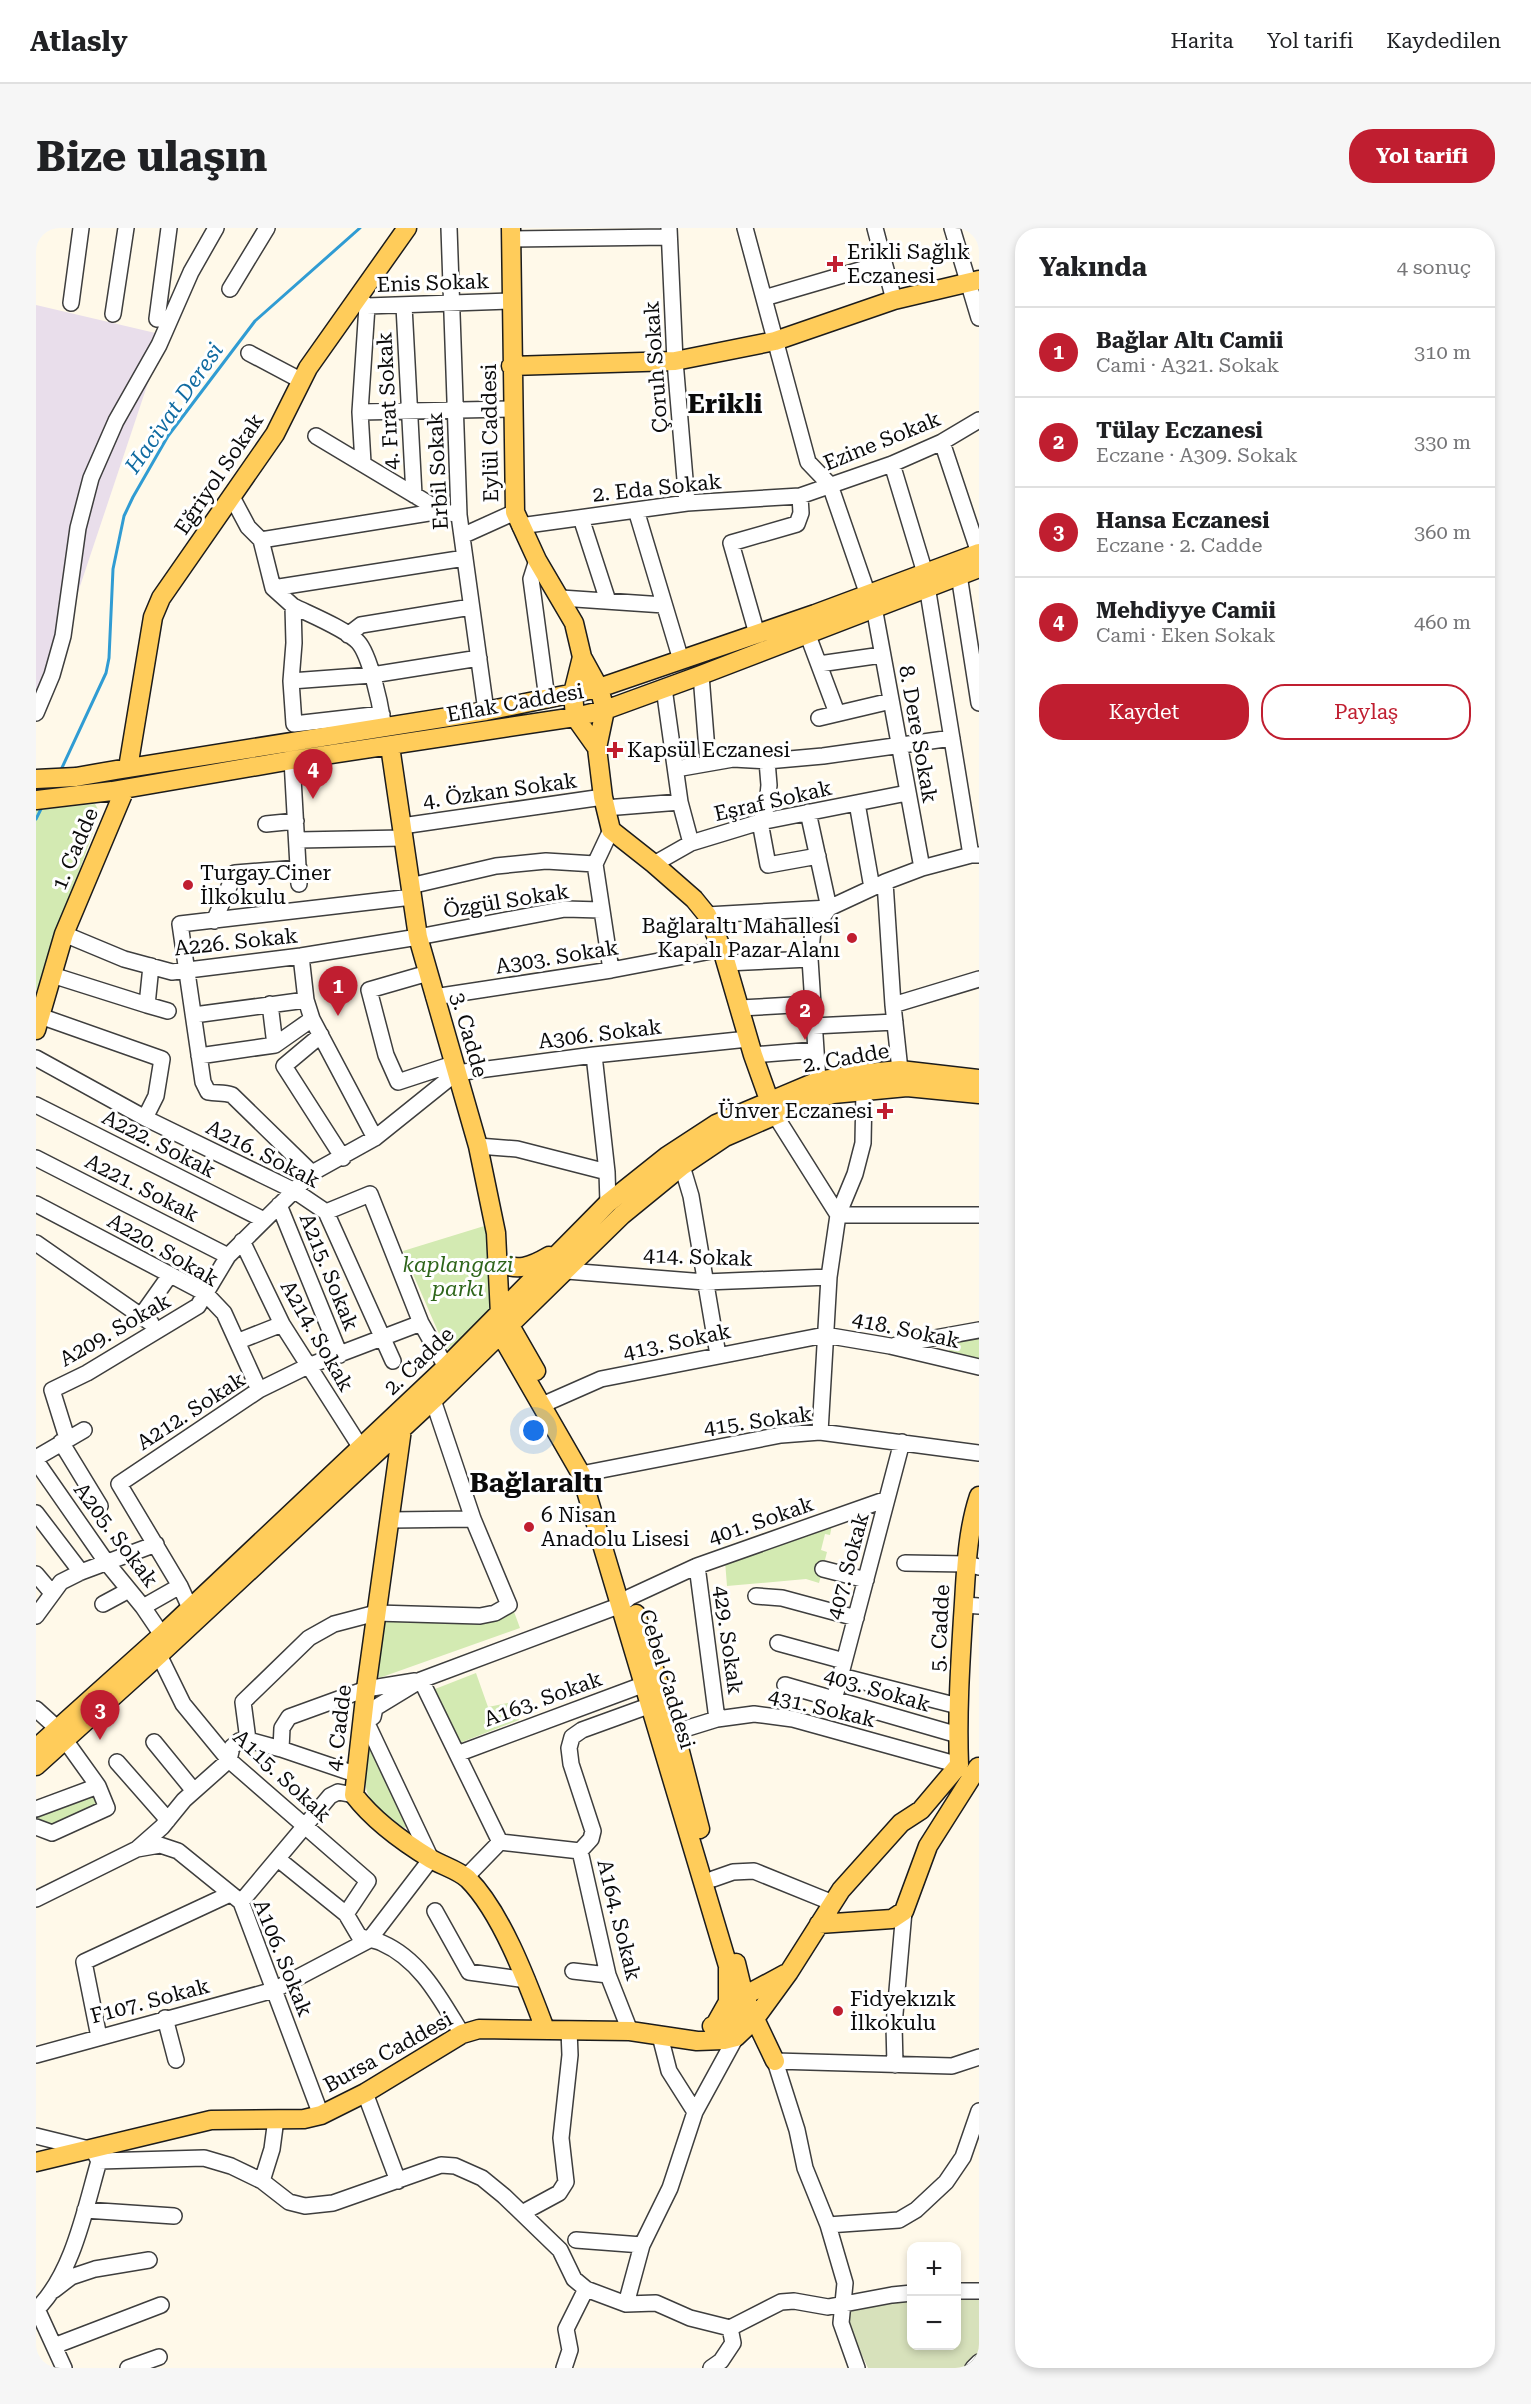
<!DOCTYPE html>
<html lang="tr">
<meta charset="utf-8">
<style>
:root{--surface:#fff;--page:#f6f6f6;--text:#202124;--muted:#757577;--line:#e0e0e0;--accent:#c01e30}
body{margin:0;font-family:"Roboto Serif",serif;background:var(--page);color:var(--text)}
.controls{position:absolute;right:18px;bottom:18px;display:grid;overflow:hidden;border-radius:12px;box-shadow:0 3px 9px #0003}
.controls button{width:54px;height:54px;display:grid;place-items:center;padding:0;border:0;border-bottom:2px solid var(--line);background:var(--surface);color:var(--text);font:30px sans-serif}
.you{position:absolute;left:498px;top:1203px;width:21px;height:21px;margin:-15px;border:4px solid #fff;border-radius:50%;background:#1a73e8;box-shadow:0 0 0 9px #1a73e833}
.badge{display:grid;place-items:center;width:39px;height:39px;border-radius:50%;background:var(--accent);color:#fff;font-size:20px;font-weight:700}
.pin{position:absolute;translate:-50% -50px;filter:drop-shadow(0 2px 3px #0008)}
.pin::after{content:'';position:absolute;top:32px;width:21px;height:18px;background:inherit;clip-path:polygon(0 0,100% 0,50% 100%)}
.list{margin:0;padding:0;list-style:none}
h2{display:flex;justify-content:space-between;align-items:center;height:78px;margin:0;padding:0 24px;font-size:26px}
h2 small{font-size:20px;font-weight:400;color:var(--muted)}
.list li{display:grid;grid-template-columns:39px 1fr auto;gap:18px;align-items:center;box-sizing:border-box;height:90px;padding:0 24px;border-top:2px solid var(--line)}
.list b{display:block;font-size:22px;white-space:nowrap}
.list p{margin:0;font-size:20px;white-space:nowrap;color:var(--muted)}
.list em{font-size:20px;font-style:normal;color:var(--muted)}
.actions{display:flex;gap:12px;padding:18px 24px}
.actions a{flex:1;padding:14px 0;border:2px solid var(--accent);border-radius:24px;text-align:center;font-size:21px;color:var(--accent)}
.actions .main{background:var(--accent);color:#fff}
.map{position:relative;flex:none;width:943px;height:2140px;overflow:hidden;border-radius:24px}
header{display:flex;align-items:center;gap:36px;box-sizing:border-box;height:84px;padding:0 30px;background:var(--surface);border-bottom:2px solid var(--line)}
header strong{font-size:28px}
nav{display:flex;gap:33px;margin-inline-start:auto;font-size:21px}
.intro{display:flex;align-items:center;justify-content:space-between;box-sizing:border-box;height:144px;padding:0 36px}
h1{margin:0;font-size:42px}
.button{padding:15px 27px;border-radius:24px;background:var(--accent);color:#fff;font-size:21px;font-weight:700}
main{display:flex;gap:36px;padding:0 36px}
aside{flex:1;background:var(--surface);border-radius:24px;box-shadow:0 3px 9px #0003}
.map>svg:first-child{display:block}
.industrial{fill:#e9deeb}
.green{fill:#d3eab2}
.cemetery{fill:#d7e1bb}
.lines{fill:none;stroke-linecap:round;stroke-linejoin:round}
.stream{stroke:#309cd3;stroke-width:3}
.minor-casing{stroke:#3e3e3e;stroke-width:18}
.major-casing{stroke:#1c1c1c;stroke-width:21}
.minor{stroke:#fff;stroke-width:15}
.major{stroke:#ffcc5a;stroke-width:18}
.poi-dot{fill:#c01e30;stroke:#fff;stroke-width:2}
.labels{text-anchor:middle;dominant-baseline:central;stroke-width:6;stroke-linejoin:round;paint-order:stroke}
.poi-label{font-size:21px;fill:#0b0b0b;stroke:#fff;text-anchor:start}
.street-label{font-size:21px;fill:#0b0b0b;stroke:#fff}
.park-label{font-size:21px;font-style:italic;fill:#2e651a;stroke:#fff}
.water-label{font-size:22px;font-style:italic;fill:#106ba1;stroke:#fff}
.district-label{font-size:27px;font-weight:bold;fill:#0b0b0b;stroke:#fff}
</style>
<header>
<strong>Atlasly</strong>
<nav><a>Harita</a><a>Yol tarifi</a><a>Kaydedilen</a></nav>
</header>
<div class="intro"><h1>Bize ulaşın</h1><a class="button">Yol tarifi</a></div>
<main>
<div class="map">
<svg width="943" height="2140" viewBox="0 0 943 2140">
<rect width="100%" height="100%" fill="#fff9e9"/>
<path class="industrial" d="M0 77 128 107 25 415 0 469Z"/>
<path class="green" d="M59 576 64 585 0 764V582Z
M458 995 464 1082 410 1122 367 1023Z
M943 1109V1131L917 1126 913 1123 914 1114Z
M796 1297 794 1307 789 1306 785 1322 791 1324 783 1355 770 1351 691 1358 689 1333Z
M477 1381 484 1400 346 1449H339L343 1396 350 1391Z
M440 1445 452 1479 477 1474 483 1492 421 1516 399 1466V1461Z
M333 1516 370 1599 368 1600C325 1567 326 1569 333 1516Z
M59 1564 65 1576 12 1599 0 1594V1586Z"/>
<path class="cemetery" d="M921 2069H943V2126L928 2140H832L812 2097 815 2080 875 2070 876 2118H920Z"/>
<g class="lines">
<path class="stream" d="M24 544 70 445 73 430 77 341 88 288 97 269 132 208 219 93 324 0
M0 591 6 579"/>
<g class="minor-casing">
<path id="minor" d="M413 0 423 287 450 483
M633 0 639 133 651 275
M709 0 772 234 794 257 832 367
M839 0 858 72
M916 0 943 90
M475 11 633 9
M194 61 231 0
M728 70 848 35
M325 72 331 78 475 73
M35 75 45 0
M368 78 378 267
M77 86 90 0
M121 91 133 0
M213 125 266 153
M324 184 476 181
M280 208 405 283
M906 214 943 325
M327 235 324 184 331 78
M856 236 889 345
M196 269 212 299 225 312
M600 282 645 432
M545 290 572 373
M484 298 651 275 764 268 856 236 906 214 943 192
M426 308 479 284
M225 312 237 360 257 378 258 415 255 453 258 496 346 486
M225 312 405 283 423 287
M501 332 495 351 511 471
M923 347 943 475
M891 358 935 627
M237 360 429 330
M525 370 628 377
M257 378C273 386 310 401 322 414 334 427 344 475 347 494
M838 379 886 640
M771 405 801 485
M721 406 695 315 761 296 765 285 764 268
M312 407 325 397 435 379
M783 436 846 427
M665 447 672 535
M255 453 336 447 443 430
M628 460 644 574 655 615
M0 485 16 447 27 408 42 300 55 250 80 193 123 117 155 44 180 0
M783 490 855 473
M256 532 263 656
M731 533 733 557 731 578 724 594 732 637 782 628
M640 541 697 531 731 533 787 528 916 510
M821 575 836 660
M569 580 644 574
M772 584 793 680 777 702 774 731 782 853
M230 596 260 593
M366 598 567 569
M575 602 559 636 575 742
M262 612 367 610
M618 636 655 615 724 594 871 565
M849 654 857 777 864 842
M374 658 460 638 510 633 559 636
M671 687 793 680 849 654 886 640 935 627H943
M178 693 199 645 263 640
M28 706 88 731 136 744 265 728 382 709 529 681 565 682
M265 728 270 772 276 791 339 910
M690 735 774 731
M392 745 333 762 350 827 362 854 417 836
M16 747 111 777 115 738
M398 769 575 742 686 721
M234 776 239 817
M111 777 132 783
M857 777 943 751
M704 780 775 776
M158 787 270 772
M4 788 126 831 120 868 109 890
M777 798 859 794
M285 807 248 838 307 930
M558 827 571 944 572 975
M717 827 779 822
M163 828 239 817 276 791
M0 830 109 890 259 963 290 984 357 1133
M0 877 228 992
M739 887 802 987H943
M442 918 481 921 571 944
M0 930 192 1028
M646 938 655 968 682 1127
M276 945 196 867C187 864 181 866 172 864L167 854 144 696 376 669
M0 976 169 1065 188 1085 223 1162
M243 977 304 1127
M290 984 334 966 385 1095 410 1139
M206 1013 246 1096 325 1220
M0 1015 115 1095
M531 1043 669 1054 793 1049
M105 1088 134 1047
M203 1113 246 1096
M860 1117 943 1102
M506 1177 565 1151 789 1107 854 1118 943 1139
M784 1204 793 1049 802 987 819 946 827 915 828 862
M31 1210 16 1162 51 1145 162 1078 192 1028 276 945 339 910 420 845 558 827 712 811
M25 1214 64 1278
M0 1230 48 1202
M0 1233 71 1335 107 1379 126 1407
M545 1246 745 1207 784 1204 943 1225
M0 1285 45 1344
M354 1292 437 1291
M869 1335 931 1336 943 1339
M661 1338 681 1491
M787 1341 830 1352
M0 1346 16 1365
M720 1368 746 1370 820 1390
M67 1376 93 1362
M928 1377 943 1378
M107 1379 144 1358
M154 1380 144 1358 83 1256 223 1162 272 1138 385 1095
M0 1388 25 1354 45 1344 120 1316
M742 1415 808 1433
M123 1427 147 1476 193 1532 332 1653 310 1686
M805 1448 922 1478
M385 1452 464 1614
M749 1457 922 1507
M798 1472 866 1214
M0 1481 22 1501
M337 1489 339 1480 385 1452 585 1377 594 1369 661 1338 851 1271
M639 1504 681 1491 718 1486 757 1491 923 1537
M212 1512 207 1474 273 1410 298 1396 340 1385 444 1388 459 1385 473 1377 437 1291 397 1172
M118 1514 158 1563
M245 1521 246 1500 253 1489 330 1461 379 1453
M421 1526 609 1456
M81 1534 132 1592
M0 1581 62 1558
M0 1599 16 1605 71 1580 62 1558 29 1512
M101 1621 126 1599 148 1572 193 1532 196 1519 203 1513 212 1512 245 1521 319 1546
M544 1623 555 1611 557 1603 535 1536 533 1520 536 1509 546 1502 615 1477
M544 1623 572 1747 594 1803
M242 1631 310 1686 323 1708C331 1711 339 1712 346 1715 385 1732 405 1772 426 1806
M430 1649 464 1614 544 1623
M677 1651 697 1644 718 1643 797 1675
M0 1671 101 1621 124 1617 142 1623 205 1674 285 1887
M205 1674 294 1568 302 1564 318 1567
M399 1683 433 1744 491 1752
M537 1743 572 1747
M129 1790 140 1832
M624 1808 633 1843 659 1884
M63 1809 48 1734 194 1666
M0 1827 238 1762 333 1712 395 1631 327 1487 339 1480
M859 1837 858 1797 868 1683
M329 1865 362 1953
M0 1908 57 1922 63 1933C49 1981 37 2046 0 2082
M63 1933 168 1930 195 1938 226 1953 253 1974 269 1978 297 1975 405 1937 419 1938 446 1950 468 1968 524 2022 538 2051 550 2061 590 2076 620 2075 654 2090 694 2100 745 2074 758 2073 792 2079 856 2067 876 2065
M226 1953 236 1921 240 1891
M49 1982 138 1988
M486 1985 523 1965 530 1954 525 1910 534 1827 533 1802
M792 1997 863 1992 880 1982 910 1954 927 1929 943 1883
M540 2012 606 2017
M18 2062 35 2049 59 2041 113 2032
M920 2063H943
M590 2076 606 2017 634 1960 659 1884 700 1809
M1 2081 28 2140
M18 2118 125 2077
M92 2140 123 2129
M528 2140 534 2122 530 2101 550 2061
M675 2140 685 2133 697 2115 694 2100
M821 2140 805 2095 809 2055 792 1997 769 1940 761 1902 739 1833 916 1838 943 1829
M937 2140 943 2134"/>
</g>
<g class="major-casing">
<path id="major" d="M475 0 479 284 501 332 538 395 546 429 563 460 569 482 561 520 567 569 575 602 618 636 658 671 671 687 686 721 717 827 737 883
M475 138 639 133 739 113 858 72 943 52
M546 429 537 465 539 489 561 520
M354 518 382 709 442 918 460 1005 465 1107 545 1246 692 1738V1774L679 1797 681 1803 700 1809
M92 540 114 407 117 389 125 370 239 206 272 140 371 0
M0 551 40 549 80 542 450 483 563 460 779 386 943 325
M0 572 76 563 256 532 539 489 569 482 665 447 943 340
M0 802 28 706 89 561
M462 1033C480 1045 496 1038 513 1028
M469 1089 500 1143
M366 1201 330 1461 318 1567C338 1593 367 1614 395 1631 407 1638 422 1642 432 1651 466 1685 492 1756 509 1801
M600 1386 639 1504 664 1601
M0 1520 126 1407 410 1139 572 975 631 928 680 896 782 853 821 846 864 842 943 851
M923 1537C921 1488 924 1439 927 1390 930 1349 930 1307 943 1268
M0 1538 123 1427 397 1172 586 987 646 938 689 909 763 877 797 866 871 859 943 866
M783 1696 856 1691 868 1683 892 1618 942 1539
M700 1735 708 1768 739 1833
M676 1798 702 1788 708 1768 749 1746
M0 1934 175 1892 268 1891 285 1887 329 1865 426 1806 443 1801 594 1803 661 1813 688 1812 700 1809 718 1792 753 1744 805 1662 865 1595 885 1582 923 1537"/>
</g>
<use href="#minor" class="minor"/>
<use href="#major" class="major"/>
</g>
<g class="poi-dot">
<path d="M796 27h6v6h6v6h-6v6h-6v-6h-6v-6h6z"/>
<path d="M576 513h6v6h6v6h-6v6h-6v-6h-6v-6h6z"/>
<circle cx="152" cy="657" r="6"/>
<circle cx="816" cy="710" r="6"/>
<path d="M846 874h6v6h6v6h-6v6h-6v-6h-6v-6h6z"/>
<circle cx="493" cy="1299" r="6"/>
<circle cx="802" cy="1783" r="6"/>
</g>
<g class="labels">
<g class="poi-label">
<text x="811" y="24">Erikli Sağlık<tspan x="811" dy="24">Eczanesi</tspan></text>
<text x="591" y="522">Kapsül Eczanesi</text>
<text x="164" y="645">Turgay Ciner<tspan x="164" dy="24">İlkokulu</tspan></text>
<text x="804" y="698" text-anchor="end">Bağlaraltı Mahallesi<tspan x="804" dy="24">Kapalı Pazar Alanı</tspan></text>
<text x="837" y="883" text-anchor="end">Ünver Eczanesi</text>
<text x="505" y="1287">6 Nisan<tspan x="505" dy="24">Anadolu Lisesi</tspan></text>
<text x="814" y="1771">Fidyekızık<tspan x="814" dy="24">İlkokulu</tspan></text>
</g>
<g class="street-label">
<text transform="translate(397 55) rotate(-2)">Enis Sokak</text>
<text transform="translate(620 139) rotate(-94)">Çoruh Sokak</text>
<text transform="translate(352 173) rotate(-93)">4. Fırat Sokak</text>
<text transform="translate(454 205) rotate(-91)">Eylül Caddesi</text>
<text transform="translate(846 213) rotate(-22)">Ezine Sokak</text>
<text transform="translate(402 243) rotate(-93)">Erbil Sokak</text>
<text transform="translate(183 246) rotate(-56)">Eğriyol Sokak</text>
<text transform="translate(621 260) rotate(-6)">2. Eda Sokak</text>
<text transform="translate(479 475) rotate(-10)">Eflak Caddesi</text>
<text transform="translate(882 506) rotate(80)">8. Dere Sokak</text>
<text transform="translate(464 563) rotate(-8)">4. Özkan Sokak</text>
<text transform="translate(737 573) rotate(-13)">Eşraf Sokak</text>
<text transform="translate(39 621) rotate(-67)">1. Cadde</text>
<text transform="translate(470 673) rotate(-9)">Özgül Sokak</text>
<text transform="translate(200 714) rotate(-6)">A226. Sokak</text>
<text transform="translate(521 729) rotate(-9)">A303. Sokak</text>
<text transform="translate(564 806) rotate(-7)">A306. Sokak</text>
<text transform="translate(433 807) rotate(74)">3. Cadde</text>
<text transform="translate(810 830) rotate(-10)">2. Cadde</text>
<text transform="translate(123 916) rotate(27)">A222. Sokak</text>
<text transform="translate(227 926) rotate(27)">A216. Sokak</text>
<text transform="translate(106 960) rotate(27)">A221. Sokak</text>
<text transform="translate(127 1022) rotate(30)">A220. Sokak</text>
<text transform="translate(662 1029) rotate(2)">414. Sokak</text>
<text transform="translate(293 1044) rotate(68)">A215. Sokak</text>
<text transform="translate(79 1102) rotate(-30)">A209. Sokak</text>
<text transform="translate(870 1102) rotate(12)">418. Sokak</text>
<text transform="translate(281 1108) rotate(60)">A214. Sokak</text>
<text transform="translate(641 1114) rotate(-12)">413. Sokak</text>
<text transform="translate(383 1133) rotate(-44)">2. Cadde</text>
<text transform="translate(155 1183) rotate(-33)">A212. Sokak</text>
<text transform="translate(722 1193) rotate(-8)">415. Sokak</text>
<text transform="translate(725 1293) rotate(-19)">401. Sokak</text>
<text transform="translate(80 1307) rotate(53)">A205. Sokak</text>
<text transform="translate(812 1338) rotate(-75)">407. Sokak</text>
<text transform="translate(904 1400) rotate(-87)">5. Cadde</text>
<text transform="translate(692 1412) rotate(82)">429. Sokak</text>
<text transform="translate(631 1451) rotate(73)">Cebel Caddesi</text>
<text transform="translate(841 1462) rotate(16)">403. Sokak</text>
<text transform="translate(507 1471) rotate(-20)">A163. Sokak</text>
<text transform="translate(786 1480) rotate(13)">431. Sokak</text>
<text transform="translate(303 1500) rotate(-83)">4. Cadde</text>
<text transform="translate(246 1548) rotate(43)">A115. Sokak</text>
<text transform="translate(583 1692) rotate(76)">A164. Sokak</text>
<text transform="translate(247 1730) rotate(68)">A106. Sokak</text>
<text transform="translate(114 1773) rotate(-15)">F107. Sokak</text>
<text transform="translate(352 1824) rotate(-29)">Bursa Caddesi</text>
</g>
<g class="park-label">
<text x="422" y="1037">kaplangazi<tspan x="422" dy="24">parkı</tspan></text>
</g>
<g class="water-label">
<text transform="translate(138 180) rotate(-55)">Hacivat Deresi</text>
</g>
<g class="district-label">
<text x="689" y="176">Erikli</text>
<text x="500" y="1255">Bağlaraltı</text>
</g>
</g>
</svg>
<div class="controls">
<button>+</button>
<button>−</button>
</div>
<div class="you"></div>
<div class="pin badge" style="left:302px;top:788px">1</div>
<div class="pin badge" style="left:769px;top:812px">2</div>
<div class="pin badge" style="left:64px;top:1512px">3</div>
<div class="pin badge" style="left:277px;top:571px">4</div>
</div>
<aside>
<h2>Yakında<small>4 sonuç</small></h2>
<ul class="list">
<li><span class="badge">1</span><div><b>Bağlar Altı Camii</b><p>Cami · A321. Sokak</p></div><em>310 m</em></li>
<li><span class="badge">2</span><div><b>Tülay Eczanesi</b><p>Eczane · A309. Sokak</p></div><em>330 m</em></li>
<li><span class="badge">3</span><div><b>Hansa Eczanesi</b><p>Eczane · 2. Cadde</p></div><em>360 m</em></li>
<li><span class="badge">4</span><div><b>Mehdiyye Camii</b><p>Cami · Eken Sokak</p></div><em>460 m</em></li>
</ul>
<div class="actions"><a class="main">Kaydet</a><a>Paylaş</a></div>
</aside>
</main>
